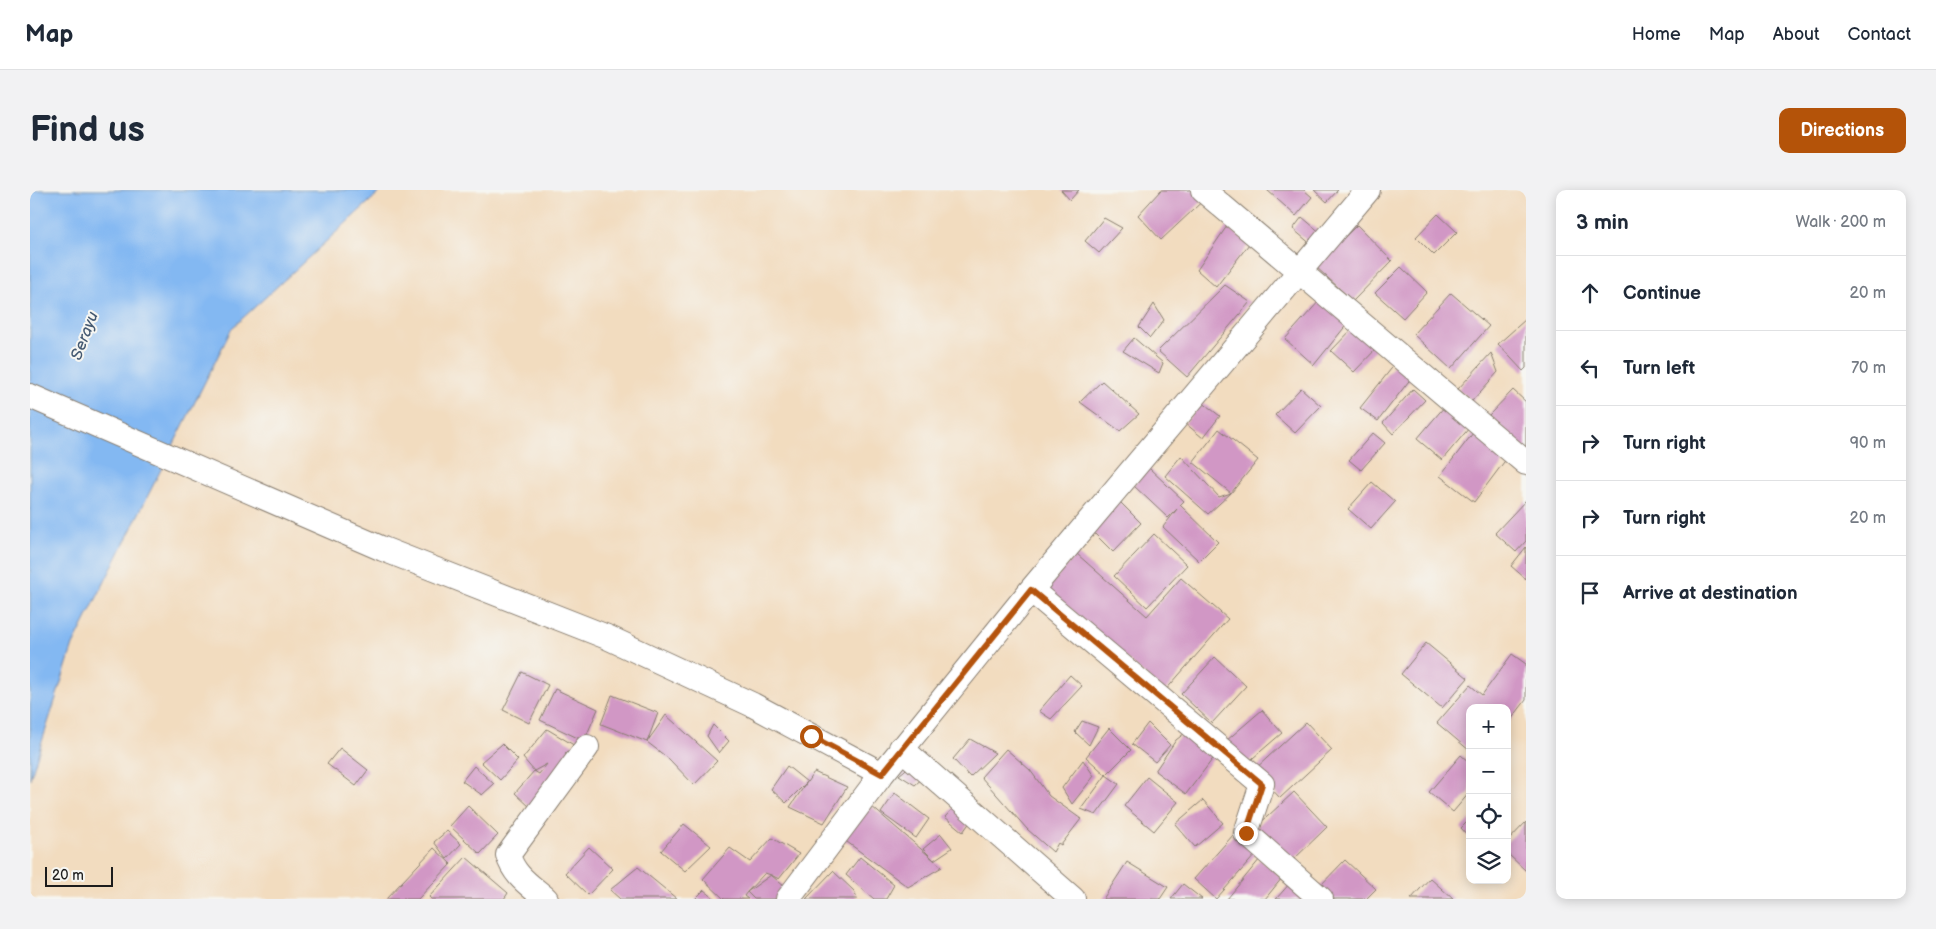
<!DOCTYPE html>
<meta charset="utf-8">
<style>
:root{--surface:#fff;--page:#f2f2f3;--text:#1f2937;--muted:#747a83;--line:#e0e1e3;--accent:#b45309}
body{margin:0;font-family:"Balsamiq Sans",sans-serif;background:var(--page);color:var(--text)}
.controls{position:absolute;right:15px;bottom:15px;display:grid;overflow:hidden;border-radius:10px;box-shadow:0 2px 12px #0003}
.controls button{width:45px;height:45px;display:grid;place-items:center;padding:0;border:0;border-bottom:1px solid var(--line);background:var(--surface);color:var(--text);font:25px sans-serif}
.scale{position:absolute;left:15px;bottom:12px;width:68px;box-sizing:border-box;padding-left:5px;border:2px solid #1c1c1c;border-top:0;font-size:14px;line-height:18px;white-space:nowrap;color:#1c1c1c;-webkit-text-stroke:4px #f6f6f2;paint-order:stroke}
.stop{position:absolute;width:15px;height:15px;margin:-11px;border:4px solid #b45309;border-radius:50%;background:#fff}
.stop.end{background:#b45309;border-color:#fff;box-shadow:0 1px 5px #0008}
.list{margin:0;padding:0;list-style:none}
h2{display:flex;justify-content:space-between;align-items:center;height:65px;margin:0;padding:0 20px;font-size:21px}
h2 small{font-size:16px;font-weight:400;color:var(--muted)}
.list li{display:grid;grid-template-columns:32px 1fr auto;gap:15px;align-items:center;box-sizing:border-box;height:75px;padding:0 20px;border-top:1px solid var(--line)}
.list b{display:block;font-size:19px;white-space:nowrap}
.list em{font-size:16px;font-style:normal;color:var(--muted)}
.icon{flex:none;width:28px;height:28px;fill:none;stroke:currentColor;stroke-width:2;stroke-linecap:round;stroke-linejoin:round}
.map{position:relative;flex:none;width:1496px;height:709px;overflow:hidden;border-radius:10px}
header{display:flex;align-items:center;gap:30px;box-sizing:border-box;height:70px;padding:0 25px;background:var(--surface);border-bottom:1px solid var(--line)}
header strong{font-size:24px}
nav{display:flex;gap:28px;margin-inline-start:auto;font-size:18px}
.intro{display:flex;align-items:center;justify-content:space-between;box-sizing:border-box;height:120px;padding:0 30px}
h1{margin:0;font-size:35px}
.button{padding:12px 22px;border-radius:10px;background:var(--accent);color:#fff;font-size:18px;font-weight:700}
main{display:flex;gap:30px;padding:0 30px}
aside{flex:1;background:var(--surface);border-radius:10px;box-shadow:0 2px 12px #0003}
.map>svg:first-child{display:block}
.water{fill:#83b8f2;stroke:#506a87}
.building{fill:#d197c5;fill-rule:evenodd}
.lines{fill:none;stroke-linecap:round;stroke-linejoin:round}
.minor-casing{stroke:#877c6e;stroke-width:26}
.minor{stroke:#fff;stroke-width:24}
.route{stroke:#b45309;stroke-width:6}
.labels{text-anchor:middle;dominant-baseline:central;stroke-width:4;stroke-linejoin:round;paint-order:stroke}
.water-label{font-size:16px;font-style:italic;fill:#455a72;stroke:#f6f6f2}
</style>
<header>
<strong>Map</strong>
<nav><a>Home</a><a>Map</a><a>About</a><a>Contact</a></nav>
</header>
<div class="intro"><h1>Find us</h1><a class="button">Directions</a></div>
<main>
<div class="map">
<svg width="1496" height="709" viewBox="0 0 1496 709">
<rect width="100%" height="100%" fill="#f6f6f2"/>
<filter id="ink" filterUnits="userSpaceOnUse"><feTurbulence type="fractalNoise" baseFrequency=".02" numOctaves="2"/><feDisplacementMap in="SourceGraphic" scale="10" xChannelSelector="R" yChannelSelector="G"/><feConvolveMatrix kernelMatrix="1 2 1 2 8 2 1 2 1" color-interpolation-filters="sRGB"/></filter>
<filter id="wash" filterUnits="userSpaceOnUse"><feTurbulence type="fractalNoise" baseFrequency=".0096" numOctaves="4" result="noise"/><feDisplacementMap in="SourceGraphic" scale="20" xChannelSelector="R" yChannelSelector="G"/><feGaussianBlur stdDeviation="1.12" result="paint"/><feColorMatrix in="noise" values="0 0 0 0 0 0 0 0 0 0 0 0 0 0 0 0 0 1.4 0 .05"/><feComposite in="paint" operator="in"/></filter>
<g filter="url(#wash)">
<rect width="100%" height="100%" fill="#f2dcbf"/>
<path class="water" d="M0 0H352L202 138 43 455 0 589Z"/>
<g id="blocks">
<path class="building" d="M1031 0H1049L1040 10Z
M1131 0H1168L1179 5 1131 50 1108 25Z
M1237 0H1274L1282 7 1266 26Z
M1284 0H1308L1297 12Z
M1408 24 1427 42 1404 65 1386 47Z
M1272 27 1292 44 1282 55 1263 39Z
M1074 28 1092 38 1069 63 1055 51Z
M1327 35 1362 71 1323 111 1285 76Z
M1197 36 1219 54 1186 97 1167 80Z
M1371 77 1397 102 1373 128 1345 103Z
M1195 95 1220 112 1157 187 1128 161Z
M1421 103 1459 136 1421 179 1383 144Z
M1290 110 1318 133 1284 175 1255 149Z
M1124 114 1134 130 1120 148 1109 137Z
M1496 129V178L1493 181 1468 154Z
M1324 137 1347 158 1324 182 1301 161Z
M1104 148 1133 173 1129 183 1093 161Z
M1461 163 1468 182 1442 211 1428 199Z
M1365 174 1382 187 1348 231 1330 218Z
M1072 191 1109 224 1090 241 1050 212Z
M1271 198 1291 216 1265 243 1245 225Z
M1383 199 1395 210 1363 244 1353 233Z
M1483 200 1496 212V260L1459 225Z
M1172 212 1190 226 1173 248 1155 233Z
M1415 216 1440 237 1412 270 1387 249Z
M1189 239 1228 270 1201 303 1163 272Z
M1343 243 1355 253 1331 280 1319 270Z
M1443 243 1477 268 1444 312 1410 286Z
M1151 266 1189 307 1201 303 1178 324 1135 286Z
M1119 278 1154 311 1150 315 1188 352 1169 371 1133 337 1147 319 1138 328 1103 295Z
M1342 292 1365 312 1341 339 1318 319Z
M1496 310V351L1486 362 1465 343Z
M1089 311 1111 333 1083 362 1062 341Z
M1124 344 1157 375 1117 417 1084 386Z
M1496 357V389L1481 376Z
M1047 364 1117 426 1151 388 1198 429 1134 502 1017 398Z
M1396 453 1438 488 1412 518 1371 484Z
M1482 464 1496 474V510L1477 535V518H1440V561L1407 533 1440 495 1452 505Z
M1185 467 1216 496 1182 533 1151 504Z
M492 482 518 495 499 533 473 520Z
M1040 485 1052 496 1021 529 1009 521Z
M525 499 568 519 554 551 510 530Z
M582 505 628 523 617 552 636 525 687 571 664 595 639 569 617 552 571 534Z
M1232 520 1252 543 1216 574 1196 551Z
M1052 531 1068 537 1059 555 1045 542Z
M1276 532 1302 560 1250 608 1224 580Z
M1118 533 1140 555 1125 572 1102 554Z
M683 535 699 551 689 563 677 546Z
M1079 538 1101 560 1076 585 1056 567Z
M517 539 547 557 535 564 542 566 501 618 485 603 504 581 493 568ZM517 574 509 584 504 581Z
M1155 543 1185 566 1156 604 1125 581 1146 550Z
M940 549 965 563 940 587 923 569Z
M472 554 488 570 470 590 451 572Z
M310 558 338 580 326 596 297 574Z
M976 559 1000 580 1019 606 1051 629 1031 655 1028 653 1023 662 997 639 951 587Z
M1431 565 1440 573V602L1423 622 1399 602Z
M1053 570 1064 586 1042 614 1032 598Z
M881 575 895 586 885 595 869 585Z
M444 576 464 594 452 605 432 591Z
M757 576 777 592 756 613 741 599Z
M784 582 817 597 794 633 760 617Z
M1076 585 1089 594 1066 625 1051 619Z
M1117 587 1148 612 1124 641 1094 616Z
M1264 602 1297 637 1259 674 1225 638Z
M865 603 899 629 886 648 851 623Z
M1173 610 1193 633 1165 657 1145 634Z
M926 615 943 628 933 642 915 627Z
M438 616 468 645 450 664 420 636Z
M841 616 912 677 878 697 813 649Z
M1440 629V648L1431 638Z
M1496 632V681L1477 663V652Z
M654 634 681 656 655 681 631 661Z
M417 641 431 654 417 669 404 652Z
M911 644 922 658 904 670 893 659Z
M1204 644 1226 664 1186 709 1164 689Z
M742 648 769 664 749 689 741 685 755 697 745 709H724L717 702 714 706 718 709H694L673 689 700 658 720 672ZM735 683 741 685 717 702Z
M559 657 583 679 558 705 535 683Z
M404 658 421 674 388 709H356Z
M436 667 478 703 474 709H401L399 707Z
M830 667 864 695 856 709H844L816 685Z
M1230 669 1252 688 1235 709H1197Z
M1315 670 1346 699 1336 709H1298L1287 699Z
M1097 672 1138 697 1130 709H1073Z
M608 677 647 709H590L580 700Z
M803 681 824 701 827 709H776Z
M1400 688 1423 709H1381Z
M1261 692 1280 709H1246Z
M1153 694 1172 709H1141Z
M674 700 685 709H665Z"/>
</g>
</g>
<g filter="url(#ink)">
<use href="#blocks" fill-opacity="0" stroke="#877c6e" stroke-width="1"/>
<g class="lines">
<g class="minor-casing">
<path id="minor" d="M1173 0 1496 273
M0 206 353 359 577 447 723 515 852 584 758 709
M1001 400 1232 594 1216 643 1291 709
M871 558 1043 709
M852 584 1001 400 1338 0
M516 709C500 695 484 686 478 665L557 557"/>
</g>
<use href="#minor" class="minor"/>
</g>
</g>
<g class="lines" filter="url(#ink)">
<path class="route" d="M781 546 852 584 1001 400 1232 594 1216 643"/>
</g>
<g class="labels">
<g class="water-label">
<text transform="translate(55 146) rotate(-69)">Serayu</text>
</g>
</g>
</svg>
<div class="controls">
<button>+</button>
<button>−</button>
<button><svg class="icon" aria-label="locate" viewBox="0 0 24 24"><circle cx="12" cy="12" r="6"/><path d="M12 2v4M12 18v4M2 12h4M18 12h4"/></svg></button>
<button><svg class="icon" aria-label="layers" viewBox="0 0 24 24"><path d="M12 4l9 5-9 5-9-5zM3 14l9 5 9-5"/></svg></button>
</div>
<div class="scale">20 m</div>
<div class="stop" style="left:781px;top:546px"></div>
<div class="stop end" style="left:1216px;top:643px"></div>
</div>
<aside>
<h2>3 min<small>Walk · 200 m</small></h2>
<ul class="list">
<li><svg class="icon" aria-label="ahead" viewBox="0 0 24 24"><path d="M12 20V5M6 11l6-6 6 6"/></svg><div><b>Continue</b></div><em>20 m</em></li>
<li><svg class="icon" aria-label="left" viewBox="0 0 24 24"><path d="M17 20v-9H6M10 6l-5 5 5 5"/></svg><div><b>Turn left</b></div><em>70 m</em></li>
<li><svg class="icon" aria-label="right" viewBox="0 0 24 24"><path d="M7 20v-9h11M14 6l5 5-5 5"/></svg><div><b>Turn right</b></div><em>90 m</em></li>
<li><svg class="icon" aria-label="right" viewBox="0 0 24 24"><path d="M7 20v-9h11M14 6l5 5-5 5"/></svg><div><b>Turn right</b></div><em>20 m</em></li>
<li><svg class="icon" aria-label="arrive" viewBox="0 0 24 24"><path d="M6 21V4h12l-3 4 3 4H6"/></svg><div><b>Arrive at destination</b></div></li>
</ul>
</aside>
</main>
